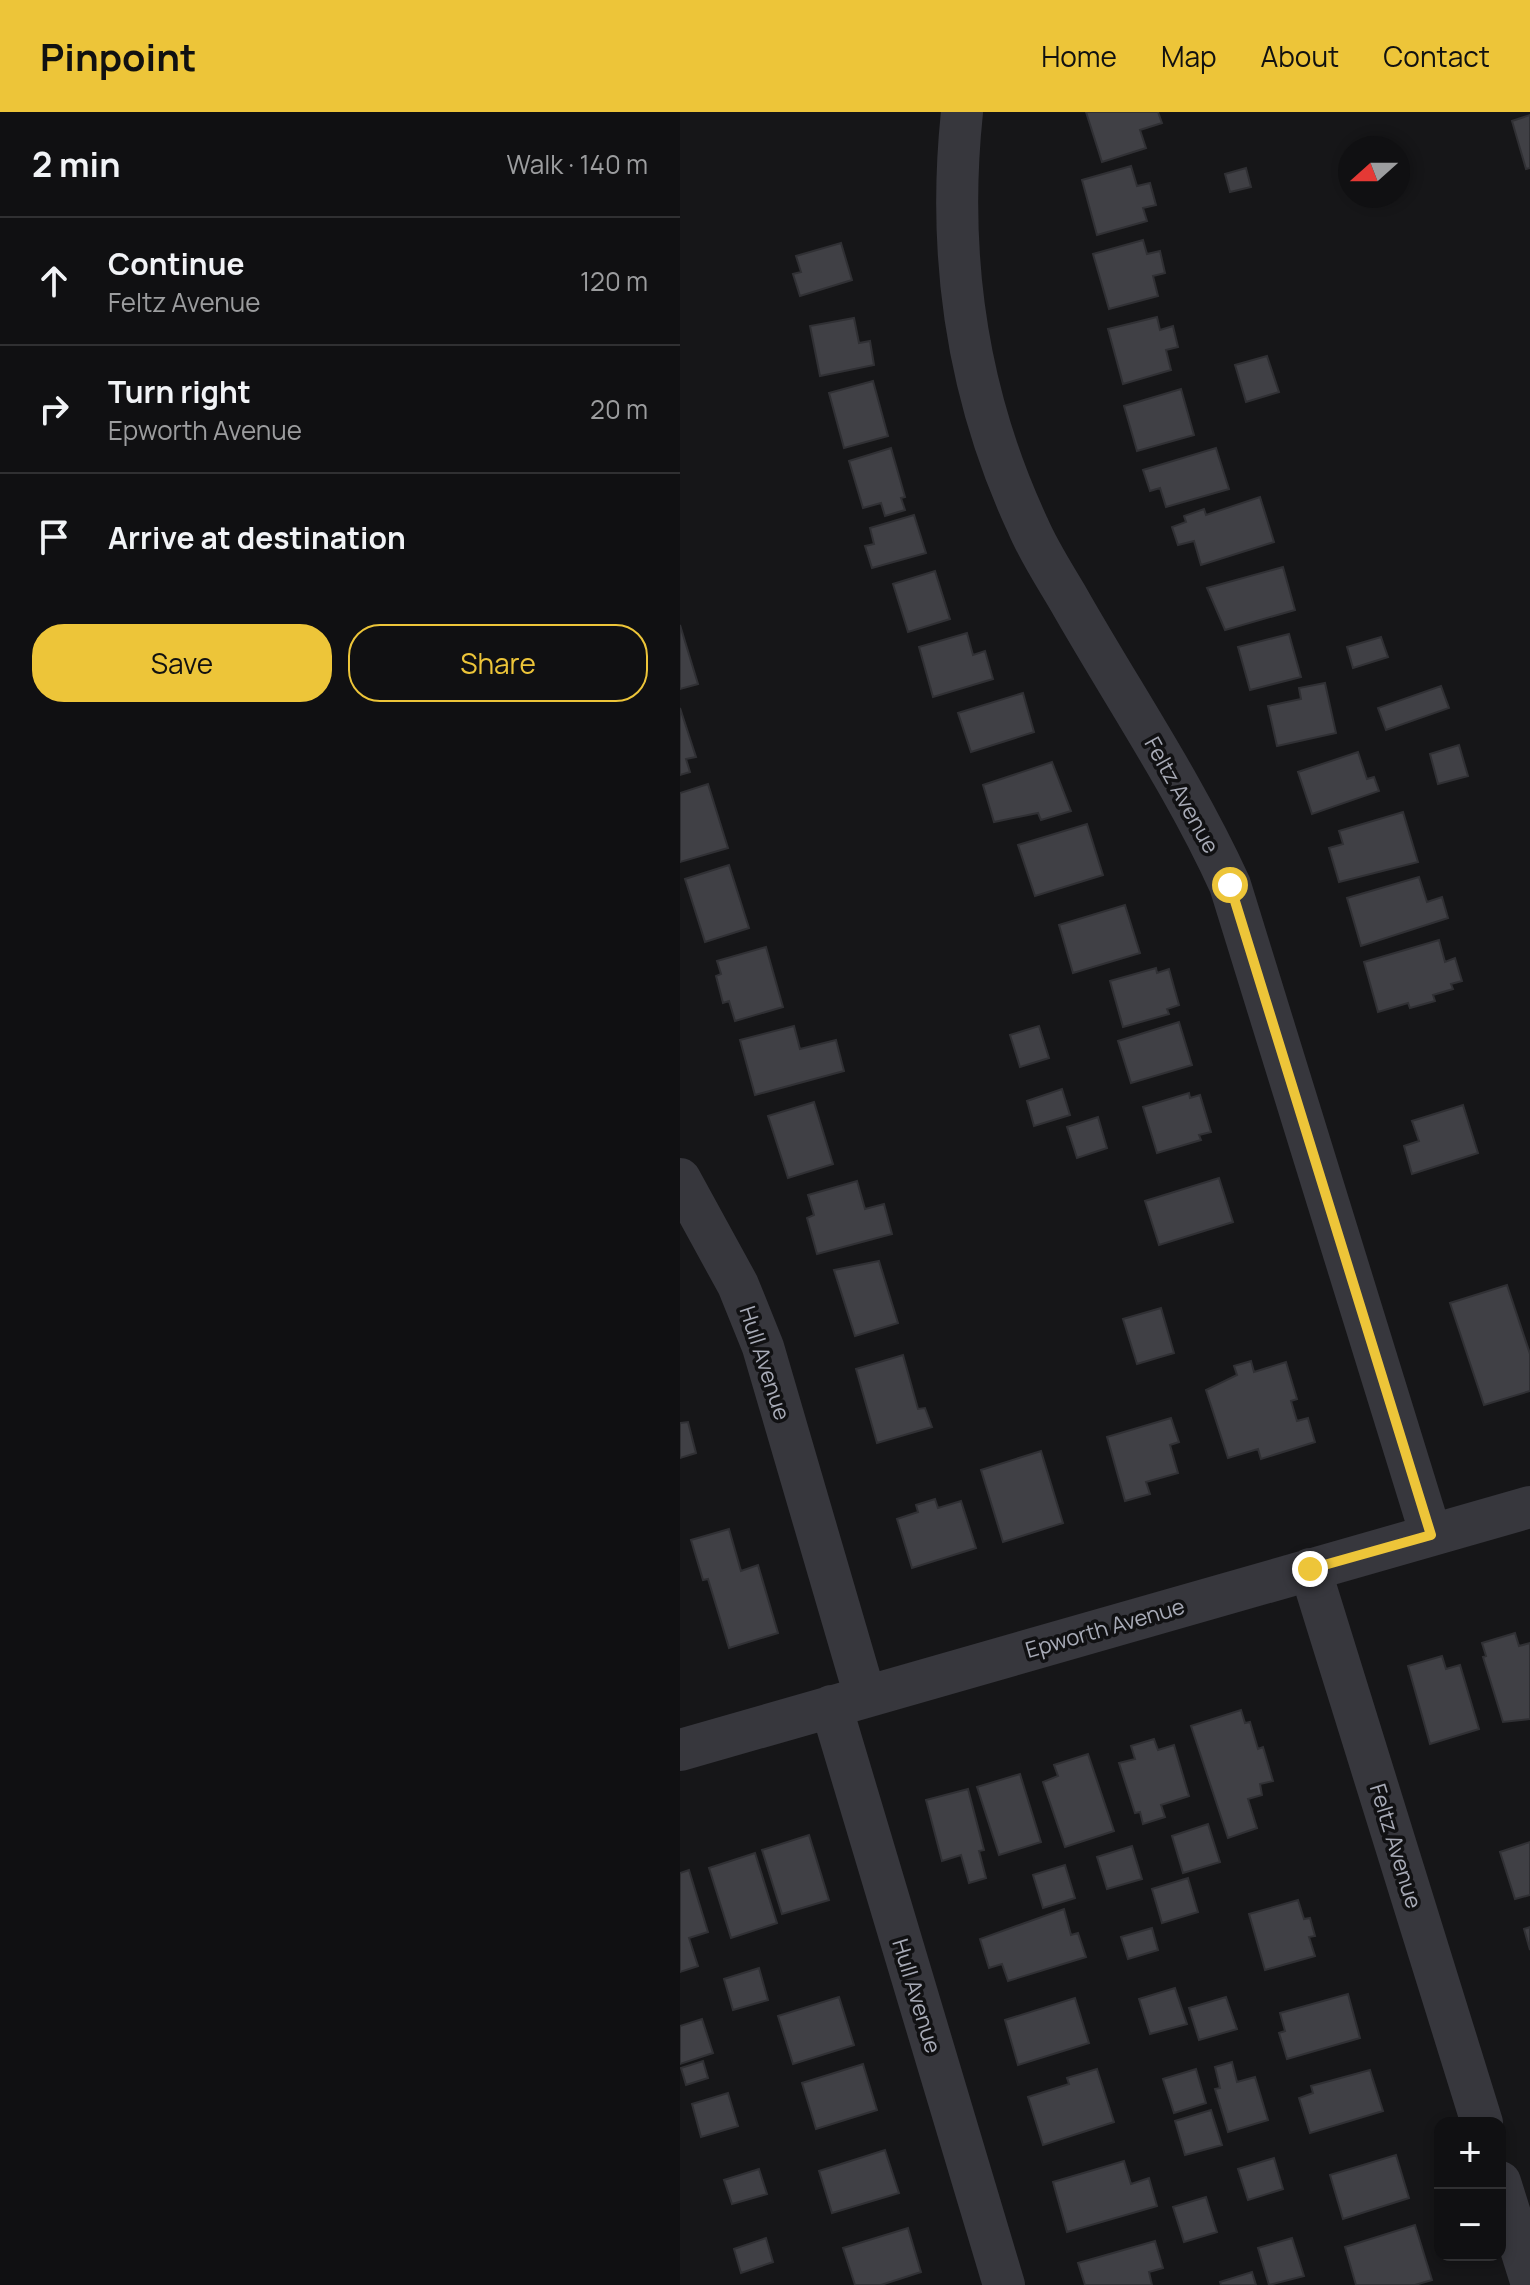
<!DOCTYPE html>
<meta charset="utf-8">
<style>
:root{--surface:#101012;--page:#1e1e20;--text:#f1f3f6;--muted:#9c9d9f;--line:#303032;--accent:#edc539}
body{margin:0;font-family:Manrope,sans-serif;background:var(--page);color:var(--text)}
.controls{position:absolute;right:24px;bottom:24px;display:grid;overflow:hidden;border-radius:16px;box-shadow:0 4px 12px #0003}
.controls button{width:72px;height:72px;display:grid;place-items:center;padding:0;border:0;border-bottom:2px solid var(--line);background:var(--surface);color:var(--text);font:40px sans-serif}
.compass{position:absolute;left:658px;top:24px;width:72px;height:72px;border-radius:50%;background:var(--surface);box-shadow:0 4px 12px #0003;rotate:249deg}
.stop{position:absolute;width:24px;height:24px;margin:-18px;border:6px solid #edc539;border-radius:50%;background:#fff}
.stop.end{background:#edc539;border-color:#fff;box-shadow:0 2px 8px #0008}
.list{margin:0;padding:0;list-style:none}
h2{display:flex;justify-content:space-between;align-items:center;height:104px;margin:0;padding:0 32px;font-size:34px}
h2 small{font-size:26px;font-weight:400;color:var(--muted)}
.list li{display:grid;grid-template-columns:52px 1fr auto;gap:24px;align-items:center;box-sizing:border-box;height:128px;padding:0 32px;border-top:2px solid var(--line)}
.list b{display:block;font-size:30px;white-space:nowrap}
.list p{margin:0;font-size:26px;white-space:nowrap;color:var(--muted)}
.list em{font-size:26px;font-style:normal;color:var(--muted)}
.actions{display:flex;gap:16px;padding:24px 32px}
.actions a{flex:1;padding:18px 0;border:2px solid var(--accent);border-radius:32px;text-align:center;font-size:28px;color:var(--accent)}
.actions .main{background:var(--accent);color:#111}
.icon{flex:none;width:44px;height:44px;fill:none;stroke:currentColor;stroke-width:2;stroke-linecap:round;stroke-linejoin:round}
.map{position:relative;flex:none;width:850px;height:2173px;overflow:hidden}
header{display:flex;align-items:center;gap:48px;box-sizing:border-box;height:112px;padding:0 40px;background:var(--accent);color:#111}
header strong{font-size:38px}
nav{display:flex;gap:44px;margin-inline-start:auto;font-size:28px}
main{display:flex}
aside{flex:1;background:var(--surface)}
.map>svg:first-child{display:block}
.building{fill:#404045;stroke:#303034;stroke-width:2}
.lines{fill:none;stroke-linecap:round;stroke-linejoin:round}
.minor{stroke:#37373d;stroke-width:42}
.route{stroke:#edc539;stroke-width:10}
.labels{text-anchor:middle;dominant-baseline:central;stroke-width:7;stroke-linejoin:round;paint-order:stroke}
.street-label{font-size:22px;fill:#a8abb7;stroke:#111113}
</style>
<header>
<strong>Pinpoint</strong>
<nav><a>Home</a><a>Map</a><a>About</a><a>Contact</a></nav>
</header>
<main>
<aside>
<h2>2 min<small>Walk · 140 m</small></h2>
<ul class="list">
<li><svg class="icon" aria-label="ahead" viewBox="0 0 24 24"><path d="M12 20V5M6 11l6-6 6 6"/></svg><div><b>Continue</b><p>Feltz Avenue</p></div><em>120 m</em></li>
<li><svg class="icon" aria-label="right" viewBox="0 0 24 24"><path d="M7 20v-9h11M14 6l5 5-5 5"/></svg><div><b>Turn right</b><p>Epworth Avenue</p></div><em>20 m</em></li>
<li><svg class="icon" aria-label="arrive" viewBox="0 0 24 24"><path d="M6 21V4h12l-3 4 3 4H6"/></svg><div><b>Arrive at destination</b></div></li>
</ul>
<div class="actions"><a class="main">Save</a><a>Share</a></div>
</aside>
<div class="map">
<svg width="850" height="2173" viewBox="0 0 850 2173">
<rect width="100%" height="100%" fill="#161618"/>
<path class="building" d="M406 0H478L482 11 460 18 466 36 422 50Z
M850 3V56L846 57 832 9Z
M451 54 457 74 470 71 476 93 463 96 467 109 417 123 402 68Z
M566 56 571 75 550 80 545 62Z
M463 128 467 142 480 139 485 161 473 164 478 184 429 197 413 142Z
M161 131 172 168 120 184 113 162 121 160 116 144Z
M477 205 480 218 493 214 498 235 486 238 491 258 443 272 428 217Z
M174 206 179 231 190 229 194 253 140 264 130 214Z
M587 244 599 280 566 290 555 253Z
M193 269 208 324 164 336 149 281Z
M501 277 514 323 457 339 444 294Z
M211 336 225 385 221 386 225 398 205 404 201 391 183 396 169 349Z
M536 336 549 377 486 395 480 376 470 379 463 358Z
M580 385 594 430 521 453 514 429 498 433 492 415 506 410 504 404 524 397 526 403Z
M234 403 246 441 192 456 185 434 194 432 190 416Z
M603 455 615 498 545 518 527 476Z
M255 459 270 507 228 520 213 472Z
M0 513 18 572 0 577Z
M287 521 293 543 305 539 313 567 253 585 239 535Z
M609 522 621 565 570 578 558 535Z
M701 525 708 545 673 556 667 535Z
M645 571 656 621 597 634 588 594 621 587 619 576Z
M761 574 769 596 706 618 698 596Z
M343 581 354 620 291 640 278 601Z
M0 596 16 645 6 647 10 660 0 663Z
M779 633 788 664 758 672 750 642Z
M678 640 687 667 694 665 699 679 632 702 618 660Z
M372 650 391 699 361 708 358 701 314 710 303 673Z
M28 672 48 736 0 750V681Z
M723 700 738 750 659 770 649 736 663 732 659 719Z
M407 712 423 763 355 784 338 733Z
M49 753 69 816 25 830 5 767Z
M739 765 747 790 762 785 768 806 681 834 667 786Z
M445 793 460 841 393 861 379 813Z
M759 828 765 850 775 846 782 869 771 872 773 877 753 883 755 889 730 896 728 891 698 900 684 850Z
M86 835 103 895 55 909 49 889 43 891 36 864 41 862 37 849Z
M476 856 477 861 489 857 499 893 487 897 489 902 443 915 430 869Z
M499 910 512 953 451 971 438 929Z
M114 914 120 937 156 928 164 959 75 983 60 928Z
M359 914 369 946 340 955 330 923Z
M382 977 390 1003 354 1014 347 989Z
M509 981 510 986 520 983 531 1020 519 1023 521 1028 477 1041 463 995Z
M134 990 153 1052 108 1066 88 1004Z
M783 993 798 1041 732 1062 724 1034 739 1029 732 1009Z
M418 1005 427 1036 397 1046 387 1015Z
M539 1066 553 1110 479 1133 465 1089Z
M177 1069 185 1097 204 1092 212 1122 137 1142 127 1106 134 1103 128 1083Z
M199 1149 218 1211 175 1224 154 1158Z
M827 1173 850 1242V1279L804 1293 770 1191Z
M481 1196 494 1241 457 1252 443 1207Z
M223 1243 238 1297 245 1296 252 1315 197 1331 176 1257Z
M571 1249 574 1260 606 1250 617 1287 611 1289 617 1309 628 1306 635 1330 581 1347 578 1337 548 1346 526 1278 557 1263 554 1254Z
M491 1306 499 1330 490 1333 498 1361 466 1370 470 1382 445 1389 427 1325Z
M8 1310 16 1341 0 1346V1311Z
M361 1339 383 1411 323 1430 301 1358Z
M255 1387 258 1396 281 1389 296 1436 232 1456 217 1407 238 1400 236 1393Z
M49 1417 61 1459 78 1453 98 1521 49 1536 28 1467 23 1468 11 1428Z
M835 1521 839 1534 850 1531V1607L823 1610 803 1545 806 1544 802 1531Z
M762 1544 766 1557 780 1553 799 1617 750 1632 728 1554Z
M561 1598 565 1611 570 1610 578 1637 583 1635 593 1669 580 1672 582 1683 568 1687 577 1716 548 1726 511 1614Z
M474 1627 478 1638 494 1633 509 1684 481 1693 485 1705 463 1712 460 1700 455 1701 439 1651 455 1647 451 1634Z
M408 1642 434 1719 385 1735 363 1670 378 1664 374 1653Z
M340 1662 361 1730 319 1743 297 1675Z
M288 1677 304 1738 299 1739 306 1766 289 1771 281 1743 262 1749 246 1688Z
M528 1712 540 1750 503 1761 492 1724Z
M129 1723 149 1788 102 1802 82 1738Z
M850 1730V1783L835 1787 820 1740Z
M452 1734 462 1767 427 1777 417 1745Z
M75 1741 97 1811 51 1826 29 1756Z
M385 1753 395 1786 363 1796 353 1763Z
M9 1758 28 1820 9 1826 18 1854 0 1860V1761Z
M508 1766 518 1800 482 1811 472 1777Z
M618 1788 624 1807 630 1806 635 1824 629 1825 635 1844 585 1858 569 1802Z
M384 1797 391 1823 398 1821 406 1845 328 1869 322 1852 309 1856 300 1827Z
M850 1815V1838L844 1817Z
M472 1816 478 1838 448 1847 441 1825Z
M79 1856 88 1888 53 1898 44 1867Z
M495 1876 507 1912 470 1922 459 1887Z
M668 1882 680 1926 607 1947 599 1921 605 1919 600 1901Z
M159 1885 174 1933 113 1952 98 1904Z
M546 1885 557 1917 519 1928 509 1896Z
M395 1886 409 1931 338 1953 325 1908Z
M22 1907 33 1941 0 1952V1914Z
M23 1949 28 1966 6 1973 1 1956Z
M552 1950 557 1970 575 1965 588 2008 548 2020 535 1977 540 1976 535 1955Z
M183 1952 197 1998 136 2017 122 1971Z
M417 1957 434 2010 363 2033 348 1985 389 1972 387 1966Z
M516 1957 526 1991 494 2001 483 1967Z
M690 1958 703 1999 630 2021 619 1986 633 1981 631 1974Z
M48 1981 58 2014 21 2025 12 1992Z
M531 1998 542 2033 505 2043 495 2009Z
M205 2038 219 2081 152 2101 139 2059Z
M716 2043 729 2086 663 2107 650 2063Z
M594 2046 603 2077 568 2088 558 2057Z
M444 2049 451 2072 469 2066 477 2094 387 2120 373 2070Z
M79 2057 87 2082 52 2092 44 2068Z
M526 2085 537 2120 504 2130 493 2095Z
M735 2113 752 2168 735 2173H676L665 2135Z
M228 2116 241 2160 201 2173H175L163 2136Z
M86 2126 93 2150 61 2161 54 2137Z
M612 2126 624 2164 589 2173 578 2136Z
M475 2129 483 2156 469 2160 472 2173H405L398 2151Z
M572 2160 576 2173H541L540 2170Z"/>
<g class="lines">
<path class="minor" d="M282 0C267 143 287 283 348 414 359 440 375 464 389 488 443 583 505 674 550 773L751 1423
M0 1067 58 1173 83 1235 185 1584
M630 1457 802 2011
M151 1594 324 2173
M0 1638 850 1395
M820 2070 850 2166"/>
</g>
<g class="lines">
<path class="route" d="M550 773 751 1423 630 1457"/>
</g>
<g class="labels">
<g class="street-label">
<text transform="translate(502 683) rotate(61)">Feltz Avenue</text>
<text transform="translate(85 1251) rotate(72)">Hull Avenue</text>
<text transform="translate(425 1516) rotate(-16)">Epworth Avenue</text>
<text transform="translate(716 1734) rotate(73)">Feltz Avenue</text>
<text transform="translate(237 1884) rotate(73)">Hull Avenue</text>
</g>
</g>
</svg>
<div class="controls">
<button>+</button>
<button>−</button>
</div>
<svg class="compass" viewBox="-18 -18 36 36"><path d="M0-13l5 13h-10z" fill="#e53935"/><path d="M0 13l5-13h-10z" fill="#9c9d9f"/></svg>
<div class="stop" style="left:550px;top:773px"></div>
<div class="stop end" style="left:630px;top:1457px"></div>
</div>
</main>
